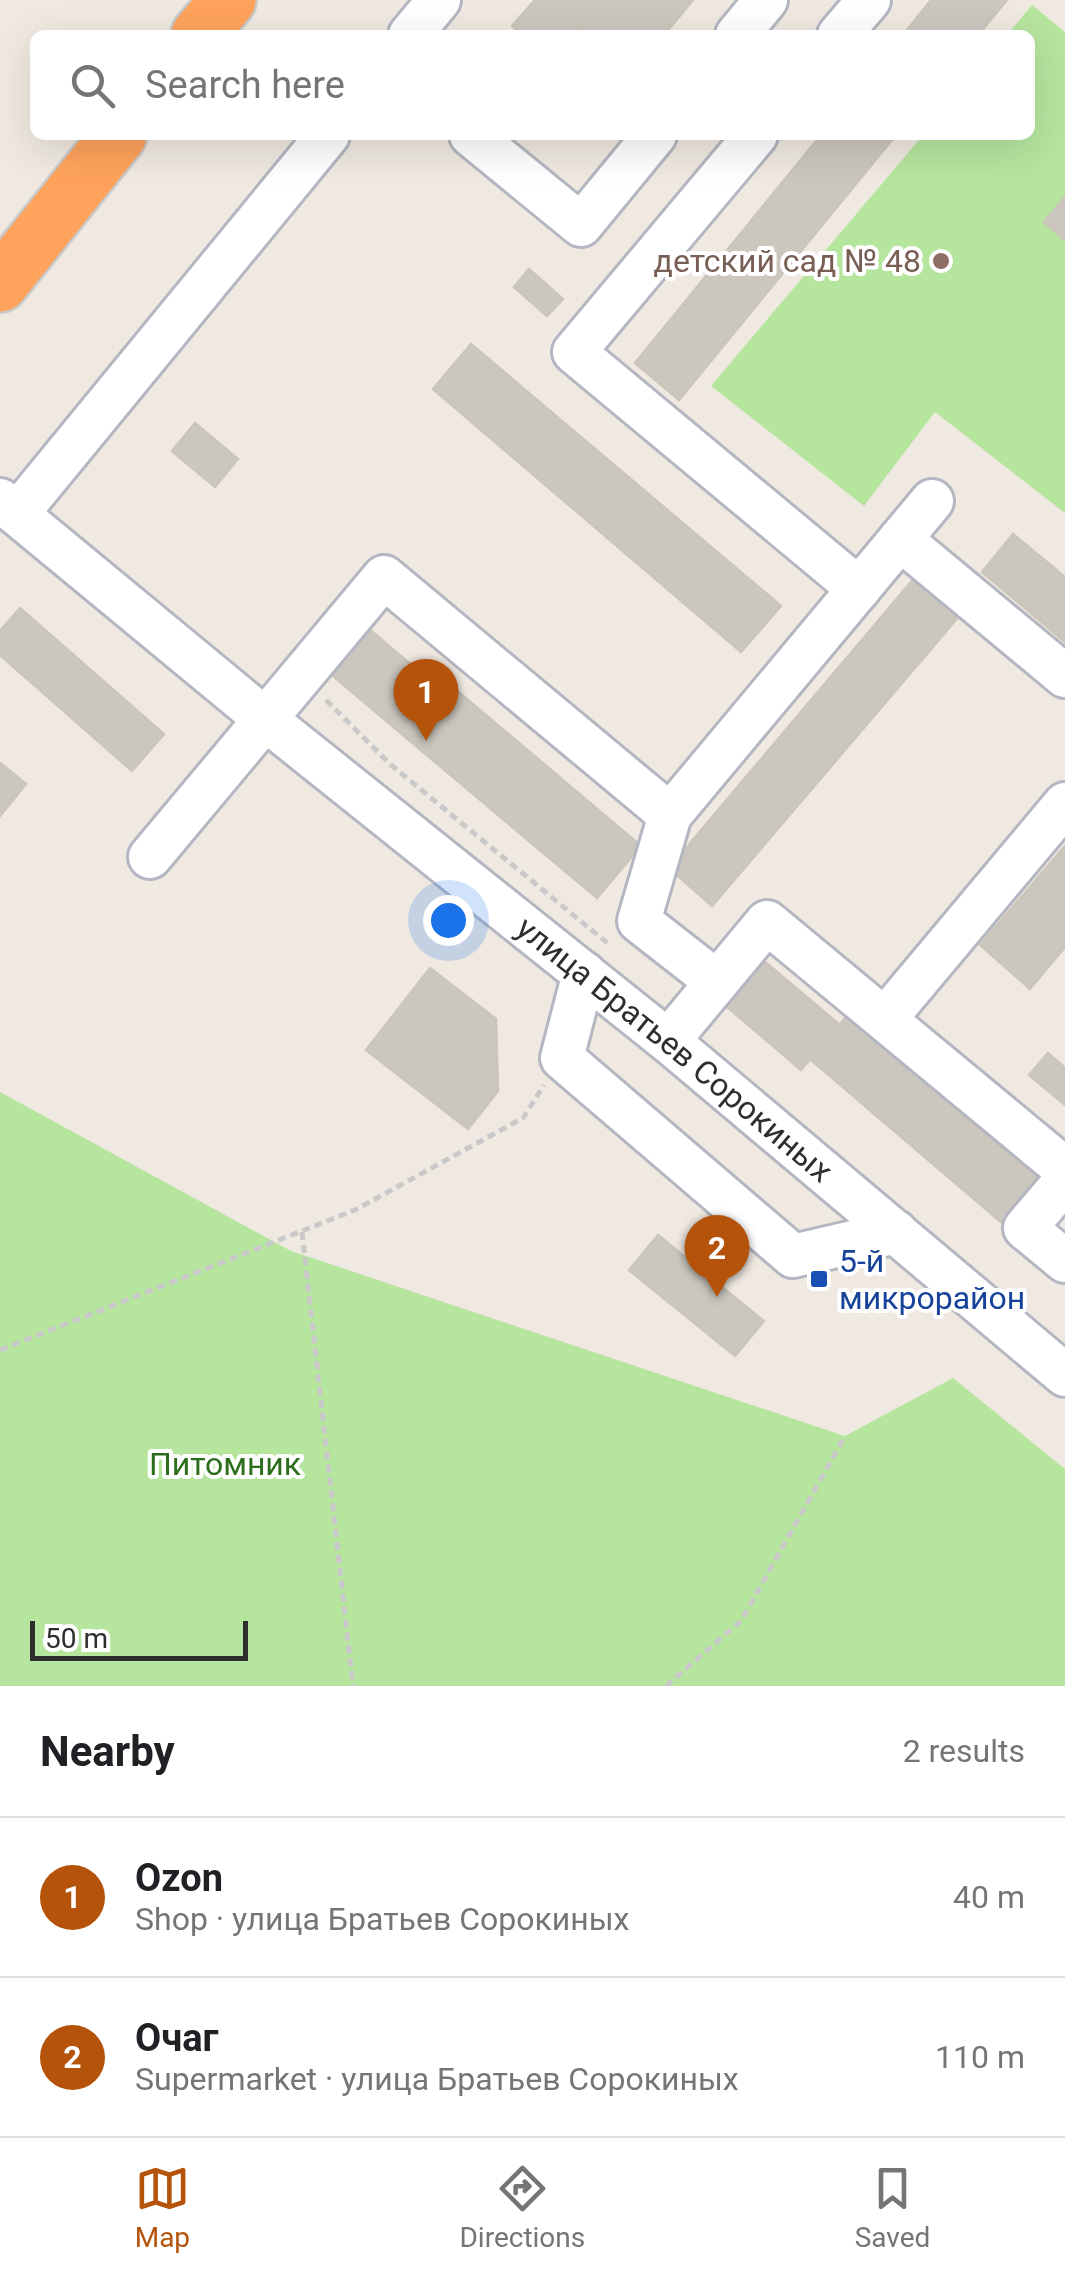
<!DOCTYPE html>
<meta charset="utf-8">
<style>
:root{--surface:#fff;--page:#f2f2f2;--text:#202124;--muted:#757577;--line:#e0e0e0;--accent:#b45309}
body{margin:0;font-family:Roboto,sans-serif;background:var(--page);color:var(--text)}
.scale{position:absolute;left:30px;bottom:25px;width:218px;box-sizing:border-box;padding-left:10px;border:5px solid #2e2e2e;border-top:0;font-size:28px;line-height:35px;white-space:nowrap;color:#2e2e2e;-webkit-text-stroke:8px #fff;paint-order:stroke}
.you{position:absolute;left:448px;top:920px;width:35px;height:35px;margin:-25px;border:8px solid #fff;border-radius:50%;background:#1a73e8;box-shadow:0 0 0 15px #1a73e833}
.badge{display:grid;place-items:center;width:65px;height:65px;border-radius:50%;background:var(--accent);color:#fff;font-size:32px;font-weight:700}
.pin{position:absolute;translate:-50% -82px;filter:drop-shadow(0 2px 5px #0008)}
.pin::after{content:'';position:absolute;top:52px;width:35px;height:30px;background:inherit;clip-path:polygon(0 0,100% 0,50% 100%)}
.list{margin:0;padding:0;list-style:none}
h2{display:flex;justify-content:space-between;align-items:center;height:130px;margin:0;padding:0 40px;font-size:42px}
h2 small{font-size:32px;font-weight:400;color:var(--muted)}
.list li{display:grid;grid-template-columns:65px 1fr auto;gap:30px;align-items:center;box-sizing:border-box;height:160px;padding:0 40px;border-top:2px solid var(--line)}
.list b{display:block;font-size:38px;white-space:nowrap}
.list p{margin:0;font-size:32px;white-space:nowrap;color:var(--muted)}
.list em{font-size:32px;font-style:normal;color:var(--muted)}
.icon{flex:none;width:55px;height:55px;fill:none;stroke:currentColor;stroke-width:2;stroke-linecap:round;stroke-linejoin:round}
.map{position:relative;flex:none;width:1065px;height:1686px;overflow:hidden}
.search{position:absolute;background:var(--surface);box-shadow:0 10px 40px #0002;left:30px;right:30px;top:30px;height:110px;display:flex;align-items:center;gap:25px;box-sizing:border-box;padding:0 35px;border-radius:15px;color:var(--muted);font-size:38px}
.sheet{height:450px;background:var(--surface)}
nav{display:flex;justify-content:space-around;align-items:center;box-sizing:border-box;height:140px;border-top:2px solid var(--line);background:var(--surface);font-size:28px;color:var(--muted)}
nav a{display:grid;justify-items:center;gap:5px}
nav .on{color:var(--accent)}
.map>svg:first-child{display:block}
.green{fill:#b6e59e}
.building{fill:#cbc7bf;stroke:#cbc5ba;stroke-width:2.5}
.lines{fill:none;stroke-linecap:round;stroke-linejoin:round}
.minor-casing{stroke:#b4b7c1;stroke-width:48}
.highway-casing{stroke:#c9c9c9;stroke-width:60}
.path{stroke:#c9c9c9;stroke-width:5;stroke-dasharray:8 5;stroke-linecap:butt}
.minor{stroke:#fff;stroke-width:42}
.highway{stroke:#ffa35c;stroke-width:55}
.education-dot{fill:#8d6e63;stroke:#fff;stroke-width:4}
.transit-dot{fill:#1a4fb4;stroke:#fff;stroke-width:4}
.labels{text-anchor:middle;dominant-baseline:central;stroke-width:8;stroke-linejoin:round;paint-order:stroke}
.education-label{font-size:32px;fill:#785e54;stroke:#fff;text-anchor:end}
.street-label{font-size:32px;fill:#2e2e2e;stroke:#fff}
.transit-label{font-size:32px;fill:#164399;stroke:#fff;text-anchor:start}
.park-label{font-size:32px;fill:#2c6e1b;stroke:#fff}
</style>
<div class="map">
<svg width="1065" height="1686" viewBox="0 0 1065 1686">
<rect width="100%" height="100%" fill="#efe9e1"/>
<path class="green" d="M1032 5 1065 32V513L935 412 864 506 711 386 923 135H1030V35H1007Z
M0 1092 291 1251 845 1436 953 1378 1065 1469V1686H0Z"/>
<path class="building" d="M535 0H604L575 35H522L512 26Z
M604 0H693L664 35H575Z
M931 0H1007L978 35H903Z
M821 135H896L679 400 635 363Z
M1065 197V240L1044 222Z
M529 269 563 299 547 316 514 287Z
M471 344 781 606 741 652 433 389Z
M195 423 238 459 215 487 172 451Z
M1013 534 1065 577V642L982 572Z
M916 576 961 614 712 906 669 868Z
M20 608 164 734 132 771 0 655V631Z
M369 629 442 691 404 736 331 674Z
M448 683 641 846 597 898 404 736Z
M0 763 26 784 0 816Z
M1065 846V947L1030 989 980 945Z
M764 961 840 1025 801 1070 726 1006Z
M430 968 496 1019 498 1091 468 1129 366 1050Z
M847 1016 1039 1180 1002 1223 810 1059Z
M1048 1053 1065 1068 1064 1104 1029 1075Z
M658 1235 764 1321 735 1356 629 1270Z"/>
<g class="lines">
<g class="minor-casing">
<g id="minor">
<path d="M410 35 439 0"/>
<path d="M737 35 766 0"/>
<path d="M839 35 869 0"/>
<path d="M471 135 581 225 655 135"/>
<path d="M756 135 574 352 859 589"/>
<path id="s1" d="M0 500 265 719 668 1041 1065 1375"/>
<path d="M17 514 328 135"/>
<path d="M900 539 1065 676"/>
<path d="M670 815 639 921 717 982"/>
<path d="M150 857 384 577 670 815 932 501"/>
<path d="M584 973 562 1058 793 1256 896 1232"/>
<path d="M885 1019 1065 804"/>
<path d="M668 1041 767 922 1065 1169"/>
<path d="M1065 1181 1025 1228 1065 1261"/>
</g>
</g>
<g class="highway-casing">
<path id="highway" d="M199 35 228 0
M0 284 119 135"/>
</g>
<path class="path" d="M326 700 391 765 611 946
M302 1232 353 1686
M0 1350 355 1210 523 1118 544 1085
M666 1686 741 1621 845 1436"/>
<use href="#minor" class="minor"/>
<use href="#highway" class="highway"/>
</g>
<circle class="education-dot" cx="941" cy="261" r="10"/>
<rect class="transit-dot" x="809" y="1269" width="20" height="20" rx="5"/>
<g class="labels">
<g class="education-label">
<text x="921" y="261">детский сад № 48</text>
</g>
<g class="street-label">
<text stroke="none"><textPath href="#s1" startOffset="870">улица Братьев Сорокиных</textPath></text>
</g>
<g class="transit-label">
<text x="839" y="1261">5-й<tspan x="839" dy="37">микрорайон</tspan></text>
</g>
<g class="park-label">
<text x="225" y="1464">Питомник</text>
</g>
</g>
</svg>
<div class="scale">50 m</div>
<div class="you"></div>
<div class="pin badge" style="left:426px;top:741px">1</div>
<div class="pin badge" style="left:717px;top:1297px">2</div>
<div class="search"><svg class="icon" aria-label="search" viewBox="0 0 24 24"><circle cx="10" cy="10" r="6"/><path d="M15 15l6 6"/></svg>Search here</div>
</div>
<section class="sheet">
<h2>Nearby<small>2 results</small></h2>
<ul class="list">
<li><span class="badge">1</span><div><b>Ozon</b><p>Shop · улица Братьев Сорокиных</p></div><em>40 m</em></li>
<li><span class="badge">2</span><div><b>Очаг</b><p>Supermarket · улица Братьев Сорокиных</p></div><em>110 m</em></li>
</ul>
</section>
<nav>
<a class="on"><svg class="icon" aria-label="map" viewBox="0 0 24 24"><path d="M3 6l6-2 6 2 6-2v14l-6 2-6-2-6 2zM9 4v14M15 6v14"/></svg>Map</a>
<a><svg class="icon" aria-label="directions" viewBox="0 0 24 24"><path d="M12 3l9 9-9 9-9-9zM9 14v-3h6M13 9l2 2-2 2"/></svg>Directions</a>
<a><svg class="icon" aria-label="saved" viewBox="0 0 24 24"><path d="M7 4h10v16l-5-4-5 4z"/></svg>Saved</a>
</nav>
